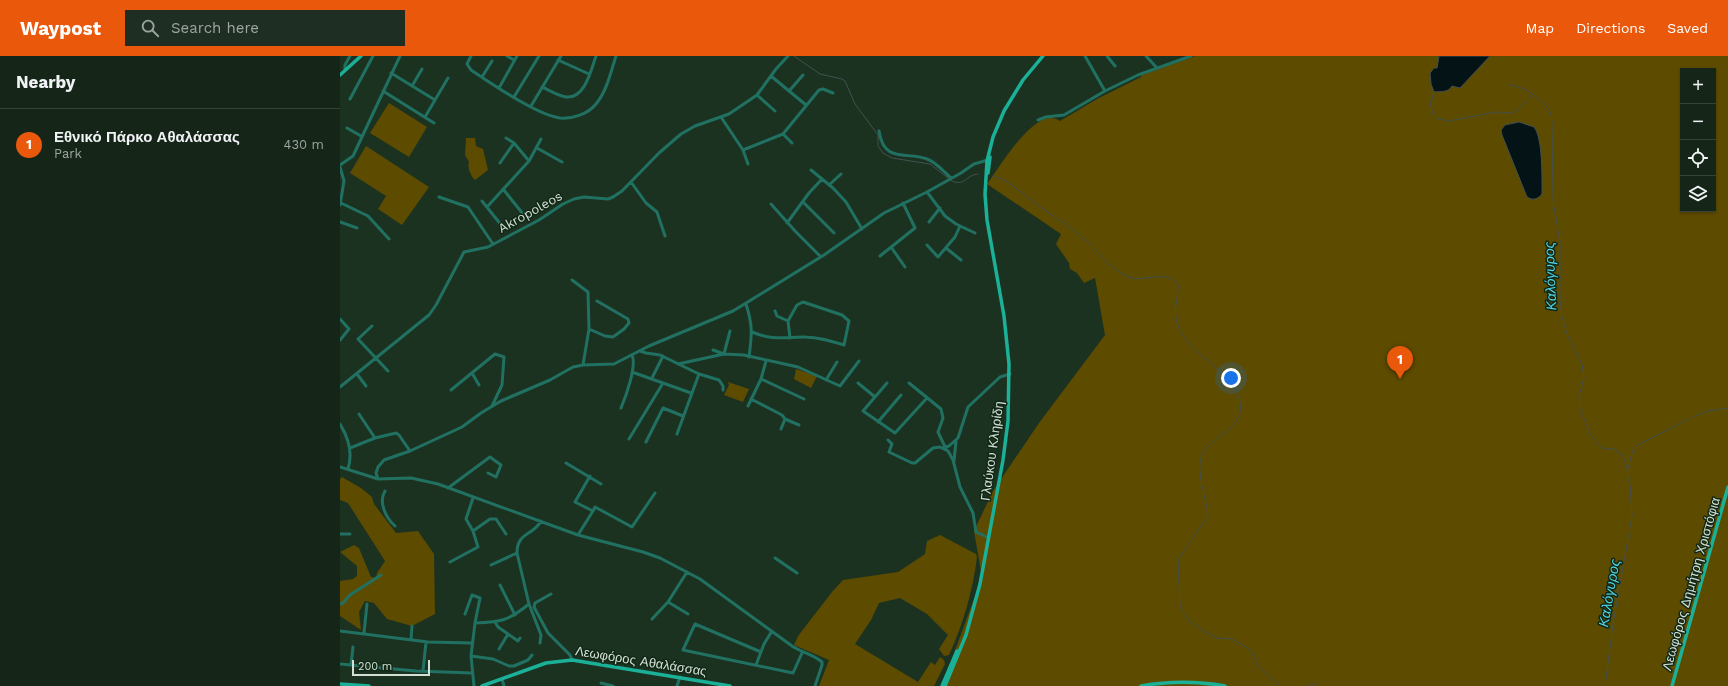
<!DOCTYPE html>
<meta charset="utf-8">
<style>
:root{--surface:#152619;--page:#1e2e22;--text:#f1f3f6;--muted:#9da5a2;--line:#344338;--accent:#ea580c}
body{margin:0;font-family:"Work Sans",sans-serif;background:var(--page);color:var(--text)}
.controls{position:absolute;right:12px;top:12px;display:grid;overflow:hidden;border-radius:0px;box-shadow:0 1px 3px #0004}
.controls button{width:36px;height:36px;display:grid;place-items:center;padding:0;border:0;border-bottom:1px solid var(--line);background:var(--surface);color:var(--text);font:20px sans-serif}
.scale{position:absolute;left:12px;bottom:10px;width:78px;box-sizing:border-box;padding-left:4px;border:2px solid #d3e0d5;border-top:0;font-size:11px;line-height:14px;white-space:nowrap;color:#d3e0d5;-webkit-text-stroke:3px #122817;paint-order:stroke}
.you{position:absolute;left:891px;top:322px;width:14px;height:14px;margin:-10px;border:3px solid #fff;border-radius:50%;background:#1a73e8;box-shadow:0 0 0 6px #1a73e833}
.badge{display:grid;place-items:center;width:26px;height:26px;border-radius:50%;background:var(--accent);color:#fff;font-size:13px;font-weight:700}
.pin{position:absolute;translate:-50% -33px;filter:drop-shadow(0 1px 2px #0008)}
.pin::after{content:'';position:absolute;top:21px;width:14px;height:12px;background:inherit;clip-path:polygon(0 0,100% 0,50% 100%)}
.list{margin:0;padding:0;list-style:none}
h2{display:flex;justify-content:space-between;align-items:center;height:52px;margin:0;padding:0 16px;font-size:17px}
h2 small{font-size:13px;font-weight:400;color:var(--muted)}
.list li{display:grid;grid-template-columns:26px 1fr auto;gap:12px;align-items:center;box-sizing:border-box;height:72px;padding:0 16px;border-top:1px solid var(--line)}
.list b{display:block;font-size:15px;white-space:nowrap}
.list p{margin:0;font-size:13px;white-space:nowrap;color:var(--muted)}
.list em{font-size:13px;font-style:normal;color:var(--muted)}
.icon{flex:none;width:22px;height:22px;fill:none;stroke:currentColor;stroke-width:2;stroke-linecap:round;stroke-linejoin:round}
.map{position:relative;flex:none;width:1388px;height:630px;overflow:hidden}
header{display:flex;align-items:center;gap:24px;box-sizing:border-box;height:56px;padding:0 20px;background:var(--accent);color:#fff}
header strong{font-size:19px}
nav{display:flex;gap:22px;margin-inline-start:auto;font-size:14px}
.search{width:280px;height:36px;background:var(--page);display:flex;align-items:center;gap:10px;box-sizing:border-box;padding:0 14px;border-radius:0px;color:var(--muted);font-size:15px}
main{display:flex}
aside{flex:1;background:var(--surface)}
.map>svg:first-child{display:block}
.green{fill:#5d4b00;fill-rule:evenodd}
.water{fill:#041315;stroke:#42504f}
.lines{fill:none;stroke-linecap:round;stroke-linejoin:round}
.stream{stroke:#42504f;stroke-width:1}
.minor{stroke:#217162;stroke-width:3}
.major{stroke:#1bb098;stroke-width:3.5}
.labels{text-anchor:middle;dominant-baseline:central;stroke-width:3;stroke-linejoin:round;paint-order:stroke}
.street-label{font-size:13px;fill:#d3e0d5;stroke:#122817}
.water-label{font-size:14px;font-style:italic;fill:#4ed6e6;stroke:#122817}
</style>
<header>
<strong>Waypost</strong>
<div class="search"><svg class="icon" aria-label="search" viewBox="0 0 24 24"><circle cx="10" cy="10" r="6"/><path d="M15 15l6 6"/></svg>Search here</div>
<nav><a>Map</a><a>Directions</a><a>Saved</a></nav>
</header>
<main>
<aside>
<h2>Nearby<small></small></h2>
<ul class="list">
<li><span class="badge">1</span><div><b>Εθνικό Πάρκο Αθαλάσσας</b><p>Park</p></div><em>430 m</em></li>
</ul>
</aside>
<div class="map">
<svg width="1388" height="630" viewBox="0 0 1388 630">
<rect width="100%" height="100%" fill="#1c3221"/>
<path class="green" d="M855 0H1388V630H602L642 521 634 475 653 435 699 367 765 279 755 222 744 227 737 217 730 213 729 207 716 188 721 178 647 128C659 113 696 47 720 65L757 43 801 21 802 19ZM1343 15H1373V153H1343Z
M49 47 87 71 69 101 30 77Z
M126 82H135L136 90 143 93 148 114 135 124C131 120 127 112 129 106L125 99Z
M26 90 89 131 62 169 38 153 46 140 10 117Z
M456 313 477 320 471 332 454 323Z
M388 326 409 333 403 346 384 339 389 329Z
M2 421 21 432 32 441 34 448 56 477 78 475 94 498 95 558 72 570 47 563 34 547 25 545 19 556 21 574 0 560V525L13 523 17 520V510L0 496 14 489 19 492 31 521 36 522 37 517 45 505 8 447 0 444V423Z
M600 479 636 498 637 501C633 534 623 569 609 599L604 600 599 593 608 579 587 558 560 542 539 547 531 564 515 588 578 626 591 606 595 609 600 601 604 604 605 608 594 630H479L489 604 454 589 458 580 492 536 503 524 558 516 585 498 587 485Z"/>
<path class="water" d="M1099 0H1150L1120 32 1112 30C1108 37 1101 35 1094 36L1091 28 1090 17 1094 12H1097Z
M1179 66 1194 71C1203 82 1202 123 1202 138 1198 143 1193 145 1187 141L1162 79 1161 74 1165 69Z"/>
<g class="lines">
<path class="stream" d="M454 0 480 18 502 23 505 25 515 48 538 79V90L543 97 552 102 590 108 608 122
M1170 29 1185 33 1192 38
M1190 41 1192 38C1199 44 1209 50 1211 59
M1093 59 1090 47 1094 36
M1096 62 1109 65 1156 56 1172 57 1179 53 1188 43
M1212 65 1213 145 1220 186V243L1222 261 1227 278 1242 308 1244 322 1239 340 1240 354 1251 379 1258 388 1262 392 1274 393 1282 398 1287 412 1288 423 1290 428 1292 460 1273 568 1265 630
M653 120C665 121 686 140 696 148 712 160 730 170 746 184 759 196 768 210 784 219 802 230 825 211 838 228 839 240 834 251 836 261 840 296 888 309 899 342 908 372 875 376 863 397 854 413 867 443 868 460L838 503 840 550 842 554 849 565 864 575 877 582 892 583 911 594 917 609 940 630
M610 124C625 132 625 119 638 118
M1353 361 1367 355 1388 352
M1288 412 1293 394 1298 389 1348 363
M968 630 973 628 978 630"/>
<path class="minor" d="M131 0 127 8 131 14C152 28 197 59 220 62 233 63 248 58 256 48 267 35 271 15 276 0
M167 0 174 4
M745 0 765 35
M767 0 775 10
M806 0 817 12
M218 4 249 18
M5 14V9L10 0
M51 17 95 44
M431 20 466 49
M142 21 152 5
M72 30 82 13
M202 31C209 34 218 40 226 41 245 43 251 14 256 0
M159 32 177 0
M450 34 463 19
M43 35 94 67
M417 39 435 55
M174 41 199 0
M10 43 33 0
M191 50 221 0
M85 61 108 22
M381 61 403 94 408 108
M698 64 706 61 724 59 765 35 798 19 851 0
M7 72 21 80
M539 75C544 108 566 95 587 103 596 106 604 116 611 122
M443 78 452 87
M166 82 174 87 189 105
M197 92 222 106
M403 94 443 78 479 34 483 33 493 37
M160 107 174 87
M0 109 13 100 60 0
M0 111 4 125 0 149
M471 114 493 132 506 146 522 173
M291 126 306 147 317 156 325 180
M489 129 501 118
M163 133 183 158
M587 136 605 160 616 168 635 177
M99 141 128 151 153 188
M142 145 162 170
M463 146 494 177
M1 147 28 160 49 183
M431 148 456 176 481 201
M147 151 189 105 201 83
M0 166 17 172
M589 166 600 152
M447 167 469 137 482 123
M587 189 598 201 615 181 620 170
M551 191 565 211
M606 192 621 204
M540 200 575 172 563 147
M232 224 248 236 249 273 243 309
M406 248C413 270 412 278 409 301
M435 255 437 260 448 265 450 282
M0 263 9 273 0 284
M32 270 18 283 48 315
M249 273 265 280 273 281 284 273 289 267 288 263 257 245
M412 276C434 285 443 281 464 281 478 281 491 285 504 289L509 265 502 259 463 246 457 249 448 265
M373 294 384 298 404 299 458 311 500 330 519 305
M300 295 306 297 320 299 359 318 379 324 383 330V334
M338 308 384 298 390 275
M292 316 351 337
M132 317 139 329
M17 318 26 330
M312 322 323 300
M421 323 464 343
M486 324 497 306
M518 327 535 341
M547 327 523 355 555 377 587 342
M569 327 601 353 603 362 598 376 606 393
M0 331 89 259 96 249 124 196 148 191 199 164 223 148 234 143 244 141 268 143 273 141 282 135 319 97 341 78 355 70 389 58 417 39 436 13 448 0
M111 334 155 298 164 301 162 329 152 350
M411 343 442 359 445 363 441 373
M408 350 421 323 426 305
M281 352C286 340 297 310 292 299
M19 358 35 382
M445 363 459 369
M538 366 561 339
M0 368C8 381 13 397 8 413
M337 378 359 318
M289 383 323 327
M548 384 552 388 549 396 572 407H575L593 392 600 391 608 395 613 404 620 431 633 457 636 476 649 482
M306 386 323 352 343 360
M10 392 35 382 56 377 59 379 70 395
M602 392 609 390 618 382 628 351 660 321 670 318
M614 405 616 385
M226 407 261 428
M0 411 38 423 71 422 98 428 238 479 303 496 320 502 360 523 452 590C461 596 474 599 482 606V609L475 630
M250 420 235 446 253 455 255 451 292 471 315 437
M38 423 36 417 38 411 44 404 70 395 122 371 141 357 161 345 210 324 233 311 243 309 274 308 309 290 393 255 484 199 544 157 587 136 621 117 634 108 648 104
M108 432 150 401 161 409 156 421 148 417
M45 435C38 446 46 462 55 470
M133 475 150 463H156L166 478
M0 478H10
M238 479 253 455
M177 497C177 476 193 480 201 465
M435 502 457 517
M110 506 138 491 133 475 126 463 133 442
M151 509 177 497 189 548 201 579 200 587
M160 529 175 559
M211 538 195 547 194 551 208 577 230 599 232 604
M328 546 348 558
M0 548 3 547 10 539 41 519
M125 558 132 539 140 542 135 567 131 600 134 630
M312 563 328 546 347 516
M155 566 158 571 178 585 180 582
M135 567C161 566 168 565 189 548
M0 575 88 586 132 587
M24 577 27 548
M71 583 72 570
M159 593 168 578
M421 596 355 568 343 594 453 617 462 597
M131 600 153 603 169 610H174L188 604 192 599
M0 608 76 615 132 617
M11 609 13 591
M416 609 424 588 432 575
M83 615 86 586
M162 623 164 630
M261 627 273 630
M337 630 340 621"/>
<path class="major" d="M0 19 21 0
M648 117 650 101
M0 628 29 630
M142 630 206 607 232 604 390 630
M602 630 617 595
M605 630 626 579 640 528 663 404 668 365 669 308 664 260 647 164 645 138 647 105 653 81 664 55 683 24 703 0
M801 630C829 625 857 625 885 630
M1332 630 1388 431"/>
</g>
<g class="labels">
<g class="street-label">
<text transform="translate(190 156) rotate(-29)">Akropoleos</text>
<text transform="translate(652 395) rotate(-82)">Γλαύκου Κληρίδη</text>
<text transform="translate(1351 528) rotate(-74)">Λεωφόρος Δημήτρη Χριστόφια</text>
<text transform="translate(301 605) rotate(9)">Λεωφόρος Αθαλάσσας</text>
</g>
<g class="water-label">
<text transform="translate(1210 220) rotate(-92)">Καλόγυρος</text>
<text transform="translate(1269 537) rotate(-80)">Καλόγυρος</text>
</g>
</g>
</svg>
<div class="controls">
<button>+</button>
<button>−</button>
<button><svg class="icon" aria-label="locate" viewBox="0 0 24 24"><circle cx="12" cy="12" r="6"/><path d="M12 2v4M12 18v4M2 12h4M18 12h4"/></svg></button>
<button><svg class="icon" aria-label="layers" viewBox="0 0 24 24"><path d="M12 4l9 5-9 5-9-5zM3 14l9 5 9-5"/></svg></button>
</div>
<div class="scale">200 m</div>
<div class="you"></div>
<div class="pin badge" style="left:1060px;top:323px">1</div>
</div>
</main>
